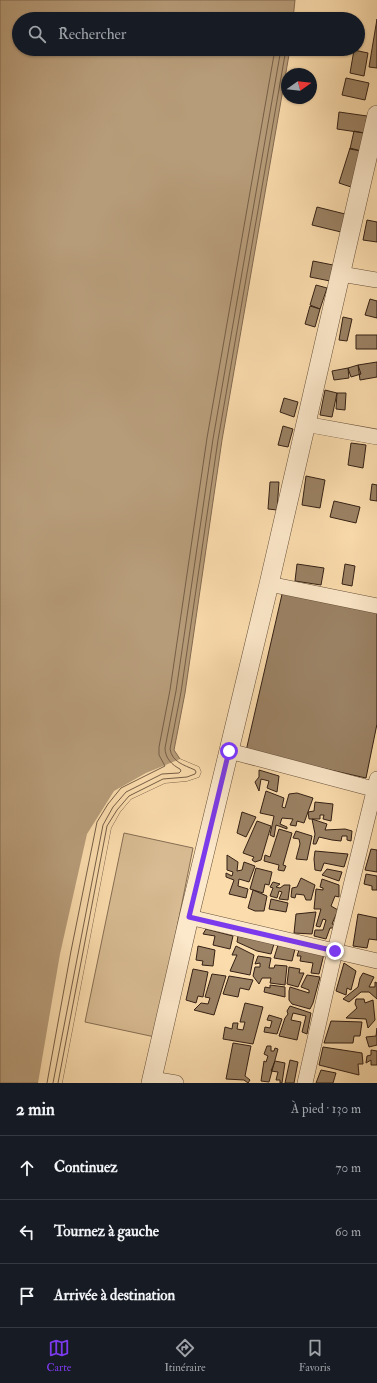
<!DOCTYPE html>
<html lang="fr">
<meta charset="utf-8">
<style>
:root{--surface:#171b24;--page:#242831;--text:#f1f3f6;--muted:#9ea1a6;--line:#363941;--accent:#7c3aed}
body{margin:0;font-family:"IM FELL Double Pica",serif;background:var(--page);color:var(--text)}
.compass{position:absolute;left:281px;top:68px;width:36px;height:36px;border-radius:50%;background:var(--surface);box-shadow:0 1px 3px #0004;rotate:75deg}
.stop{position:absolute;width:12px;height:12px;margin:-9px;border:3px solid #7c3aed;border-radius:50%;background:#fff}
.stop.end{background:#7c3aed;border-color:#fff;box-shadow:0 1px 4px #0008}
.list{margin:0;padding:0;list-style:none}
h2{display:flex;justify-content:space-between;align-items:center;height:52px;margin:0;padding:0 16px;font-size:17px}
h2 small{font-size:13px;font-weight:400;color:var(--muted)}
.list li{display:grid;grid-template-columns:26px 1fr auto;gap:12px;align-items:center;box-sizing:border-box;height:64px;padding:0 16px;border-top:1px solid var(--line)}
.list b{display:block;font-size:15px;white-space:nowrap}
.list em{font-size:13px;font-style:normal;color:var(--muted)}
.icon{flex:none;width:22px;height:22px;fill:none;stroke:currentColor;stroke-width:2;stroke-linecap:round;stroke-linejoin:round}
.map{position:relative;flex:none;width:377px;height:1083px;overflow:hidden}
.search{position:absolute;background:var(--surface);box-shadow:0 1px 3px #0004;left:12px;right:12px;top:12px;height:44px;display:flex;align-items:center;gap:10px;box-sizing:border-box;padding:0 14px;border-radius:22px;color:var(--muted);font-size:15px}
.sheet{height:244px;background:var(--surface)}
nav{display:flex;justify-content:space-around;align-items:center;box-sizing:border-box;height:56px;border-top:1px solid var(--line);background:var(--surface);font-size:11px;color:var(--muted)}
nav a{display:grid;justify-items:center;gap:2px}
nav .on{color:var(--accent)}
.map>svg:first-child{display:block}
.green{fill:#d9bc93;stroke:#866e54}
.water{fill:#b79c79;stroke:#826a51}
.pier{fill:#fbdcad}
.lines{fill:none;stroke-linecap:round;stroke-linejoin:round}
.shore{stroke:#755e46;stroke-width:1}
.building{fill:#9b8264;stroke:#332014}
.minor-casing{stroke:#654f3a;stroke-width:16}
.tertiary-casing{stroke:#654f3a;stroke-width:20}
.minor{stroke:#fce8ca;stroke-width:15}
.tertiary{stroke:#fce8ca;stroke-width:19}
.route{stroke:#7c3aed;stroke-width:5}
</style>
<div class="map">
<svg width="377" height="1083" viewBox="0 0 377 1083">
<rect width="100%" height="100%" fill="#fbdcad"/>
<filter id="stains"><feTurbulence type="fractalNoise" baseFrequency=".005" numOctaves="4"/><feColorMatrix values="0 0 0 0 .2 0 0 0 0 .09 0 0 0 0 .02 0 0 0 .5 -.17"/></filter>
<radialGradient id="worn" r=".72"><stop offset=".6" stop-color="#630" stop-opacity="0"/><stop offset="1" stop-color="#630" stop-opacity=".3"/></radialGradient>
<path class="green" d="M124 833 193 848 155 1037 85 1022Z"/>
<path class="water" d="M0 0H295L293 19H19V49H290L222 440 185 693 174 750 180 759 199 767 201 772 199 777 187 781 165 783 131 799 120 812 111 828 62 1083H0Z"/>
<path class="pier" d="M180 759 199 767 201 772 199 777 187 781 165 783 131 799 120 812 111 828 62 1083H38L60 954 87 834 114 791 146 773Z"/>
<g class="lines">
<path class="shore" d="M47 1083 71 951 97 822 108 804 121 788 165 766 159 755V747L170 690 207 438 275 49
M53 1083 103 825 113 807 126 792 162 774 179 773 181 771 180 769C172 765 165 758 165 748L176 691 213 439 281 49
M58 1083 107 826 117 810 129 796 163 779 187 777 195 774 196 772 195 770C184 765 172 762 170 749L181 692 218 440 286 49"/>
</g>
<path class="building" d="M377 19V68L369 67Z
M354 50 368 53 364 76 350 73Z
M346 78 369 83 365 100 342 95Z
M339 112 367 116 364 133 337 129Z
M354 131 364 133 361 151 350 149Z
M350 148 361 151 351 187 339 183Z
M317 207 345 214 341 232 312 225Z
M367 220 377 222V242L363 240Z
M313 261 333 265 330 281 310 277Z
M316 285 327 288 320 309 310 305Z
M370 299 377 301V318L365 315Z
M310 306 320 309 315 327 305 324Z
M343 317 352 319 347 341 339 340Z
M356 335H377V349H356Z
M377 362V377L360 380 358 365Z
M358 365 361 374 351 377 348 368Z
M348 368 349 378 334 380 332 371Z
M325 390 337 393 332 417 320 415Z
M337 393H346L345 410 336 409Z
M284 398 298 402 294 417 280 412Z
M283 426 293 429 288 447 278 445Z
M351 443 366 445 363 468 348 465Z
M306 476 325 480 320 508 302 505Z
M270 482H279L277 510 268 509Z
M372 484 377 485V501L370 500Z
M334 501 360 507 356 523 330 517Z
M297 564 324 568 321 585 295 581Z
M345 564 355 566 352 586 342 584Z
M283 590 377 612V724L366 778 246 751Z
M259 770 279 776 277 792 267 788 269 781 261 779 259 791 255 782 259 777Z
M266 791 284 798 282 807 285 808 289 794 297 793 313 798 304 823 297 821 296 826 290 825 293 819 282 818 280 824 287 827V829L276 825 274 837 270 835 274 816 260 813Z
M315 802 333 804 331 821 323 819 324 815H320V819H309L308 812 314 811Z
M242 812 256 817 246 837 237 833Z
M312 819 327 824 325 830 345 829 352 831 351 841 347 840V836H342L341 841 332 840 319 837 316 844H313L315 834Z
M257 821 271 826 261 860 255 862 252 860 254 857 243 853Z
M279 829 292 833 283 865 286 866 284 871 278 870 279 865 264 861 265 855 270 857Z
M296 831 312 836 307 860 296 859 300 844 299 839 293 838Z
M371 849 377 850V872L365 870Z
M315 851 348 854 344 867 324 863 321 871 315 870 314 859Z
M227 855 238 862 237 871 242 870 244 862 255 866 249 882 239 879 238 886 248 889 246 898 229 894 234 880 226 877V873L232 876 233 872 227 870Z
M256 868 272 872 269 885 265 884 263 893 250 889Z
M327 869 342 872 339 881 322 875Z
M366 874 377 876V890H372V886L364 884Z
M301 878 315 885 311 900H306L304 895 296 894 295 898 291 897 292 888 297 887Z
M322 879 339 885V897L335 896 331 906 338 910 332 924 337 925 335 928H330L326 939 314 936 315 930H323L326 920 323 919 320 927 316 926 321 909H314L316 889 323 890V888L320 887Z
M273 882 280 884 276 887 280 888 284 885H290L288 900 279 899 282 892 279 891 277 898 270 896 273 888 270 887Z
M253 890 267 896 264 911H255L248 908Z
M271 899 288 903 286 912 269 909Z
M316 912 312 934 294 933 296 914Z
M358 914 377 918V940L369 939 367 948 353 946Z
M206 929 233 936 230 949 213 945 215 936 203 934Z
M238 936 274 944 271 954 257 951 237 942Z
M278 945 295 949 292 961 274 958Z
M198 946 215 950 213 966 202 965 203 961 196 960Z
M236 946 254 955 250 975 230 971 237 955H232Z
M299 950 324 954 319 974 311 973 313 963 300 961 301 956H297Z
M258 956 271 958 269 968H274L275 965 287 966 285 985 270 983 271 978H262L259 984 253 976 255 967H260V963L255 964Z
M344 963 356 971 351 990 347 988 346 995 336 991Z
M289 967 300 969 299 973H304L298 987 287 984Z
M193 969 208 972 203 997 198 996 196 1003 186 1000Z
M363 973 374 977 369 987H375V982L377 983V999L369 992H361L349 1002 343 999 358 987 360 978Z
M212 974 226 976 214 1015 194 1010 201 1003 208 1004 210 998 205 997Z
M307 975 320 977 313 1003 310 1009 292 1004 289 1000V991L290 987 309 993V990L301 987Z
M229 976 253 980 249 990 240 988 238 997 223 994Z
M270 985 285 987V997L264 992 265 987 270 988Z
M356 999H364L365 1003 373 1000 375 1020 368 1028 366 1019 346 1018 357 1008 355 1004Z
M245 1003 263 1007 253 1044 223 1039 225 1027 232 1029 233 1023H238L237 1029 243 1030 245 1022H240Z
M290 1006 311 1013 307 1034 302 1032 306 1016 293 1013 291 1020 301 1022 297 1040 279 1036 285 1018 288 1014 287 1011Z
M269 1015 282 1019 277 1034 264 1032 265 1027 270 1028 272 1021 267 1020Z
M331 1021 362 1022 360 1036H354L353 1043H324Z
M377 1028V1045L369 1047 366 1037 376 1036Z
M233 1043 251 1046 245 1076 250 1080 248 1083 244 1080 226 1079Z
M267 1046H271V1051H274L275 1048 278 1049 269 1082 261 1081 264 1061 266 1062 268 1056 264 1054Z
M323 1047 362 1053 363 1064H358L359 1075 319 1065Z
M371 1050 377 1051V1065H371V1060L366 1063 367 1056 371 1055Z
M290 1060 298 1062 294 1083H285Z
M275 1061 285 1063 282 1083H280V1080H276L278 1072 271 1071Z
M321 1070 336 1073 333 1083H316Z"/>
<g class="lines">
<g class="minor-casing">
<path id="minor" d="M341 274 377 280
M305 424 377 437
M269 584 377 606
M229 751 377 790
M189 917 377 961
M152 1079 176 1083
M305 1083 335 951 377 779"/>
</g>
<g class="tertiary-casing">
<path id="tertiary" d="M151 1083 189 917 269 584 377 115"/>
</g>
<use href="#minor" class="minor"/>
<use href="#tertiary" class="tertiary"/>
</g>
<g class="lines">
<path class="route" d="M229 751 189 917 335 951"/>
</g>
<rect width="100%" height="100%" filter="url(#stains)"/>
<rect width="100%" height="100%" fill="url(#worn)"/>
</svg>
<svg class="compass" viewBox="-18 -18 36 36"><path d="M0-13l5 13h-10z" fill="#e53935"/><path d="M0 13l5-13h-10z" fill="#9ea1a6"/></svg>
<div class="stop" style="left:229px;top:751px"></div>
<div class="stop end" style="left:335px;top:951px"></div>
<div class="search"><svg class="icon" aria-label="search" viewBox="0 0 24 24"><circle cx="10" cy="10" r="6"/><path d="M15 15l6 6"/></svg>Rechercher</div>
</div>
<section class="sheet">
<h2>2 min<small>À pied · 130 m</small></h2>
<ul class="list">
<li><svg class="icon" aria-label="ahead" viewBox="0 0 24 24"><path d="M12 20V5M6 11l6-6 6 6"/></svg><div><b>Continuez</b></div><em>70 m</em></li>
<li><svg class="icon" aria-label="left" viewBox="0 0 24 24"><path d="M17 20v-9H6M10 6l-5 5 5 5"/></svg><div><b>Tournez à gauche</b></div><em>60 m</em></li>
<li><svg class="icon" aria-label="arrive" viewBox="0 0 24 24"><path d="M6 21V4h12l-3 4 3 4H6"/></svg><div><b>Arrivée à destination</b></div></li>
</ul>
</section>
<nav>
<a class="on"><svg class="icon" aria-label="map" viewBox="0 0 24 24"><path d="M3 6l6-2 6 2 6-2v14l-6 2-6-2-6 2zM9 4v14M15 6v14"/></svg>Carte</a>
<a><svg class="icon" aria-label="directions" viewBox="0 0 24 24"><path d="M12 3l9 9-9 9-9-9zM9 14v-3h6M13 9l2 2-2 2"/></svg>Itinéraire</a>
<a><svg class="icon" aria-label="saved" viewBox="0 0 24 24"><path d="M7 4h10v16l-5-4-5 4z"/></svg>Favoris</a>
</nav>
